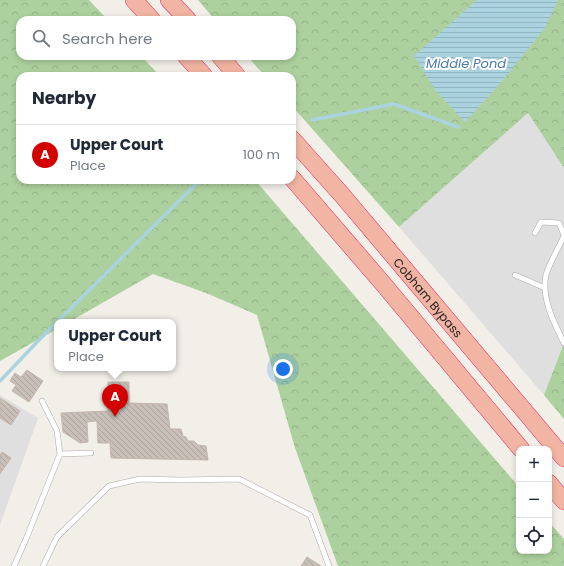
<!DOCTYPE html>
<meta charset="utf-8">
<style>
:root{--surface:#fff;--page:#f6f6f7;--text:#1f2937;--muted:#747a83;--line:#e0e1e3;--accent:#d40000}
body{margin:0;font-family:Poppins,sans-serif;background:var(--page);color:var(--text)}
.controls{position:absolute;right:12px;bottom:12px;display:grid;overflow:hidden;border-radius:8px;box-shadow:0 2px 6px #0003}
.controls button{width:36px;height:36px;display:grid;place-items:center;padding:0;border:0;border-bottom:1px solid var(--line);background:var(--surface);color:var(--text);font:20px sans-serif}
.you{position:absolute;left:283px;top:369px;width:14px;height:14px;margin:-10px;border:3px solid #fff;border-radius:50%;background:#1a73e8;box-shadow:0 0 0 6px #1a73e833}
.badge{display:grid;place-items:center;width:26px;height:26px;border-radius:50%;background:var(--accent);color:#fff;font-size:13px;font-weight:700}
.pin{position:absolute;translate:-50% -33px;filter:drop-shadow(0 1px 2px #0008)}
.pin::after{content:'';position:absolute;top:21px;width:14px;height:12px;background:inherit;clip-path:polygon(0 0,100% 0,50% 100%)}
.popup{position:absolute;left:54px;top:319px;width:122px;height:52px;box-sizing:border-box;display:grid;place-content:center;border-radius:8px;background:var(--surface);filter:drop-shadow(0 1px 3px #0005);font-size:13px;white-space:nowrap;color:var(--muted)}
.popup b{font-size:15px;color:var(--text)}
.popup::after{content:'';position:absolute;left:50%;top:100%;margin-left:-8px;border:8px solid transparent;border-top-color:var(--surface)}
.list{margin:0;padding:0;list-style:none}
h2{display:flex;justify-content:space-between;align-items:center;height:52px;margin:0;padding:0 16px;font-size:17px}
h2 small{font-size:13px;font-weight:400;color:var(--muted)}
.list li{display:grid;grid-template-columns:26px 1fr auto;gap:12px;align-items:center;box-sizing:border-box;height:60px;padding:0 16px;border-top:1px solid var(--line)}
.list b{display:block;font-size:15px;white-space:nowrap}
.list p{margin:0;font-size:13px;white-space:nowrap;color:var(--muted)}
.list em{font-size:13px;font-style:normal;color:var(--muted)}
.icon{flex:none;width:22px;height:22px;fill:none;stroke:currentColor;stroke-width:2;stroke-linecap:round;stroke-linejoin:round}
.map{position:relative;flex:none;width:564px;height:566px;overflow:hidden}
.search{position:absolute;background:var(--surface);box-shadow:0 2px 6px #0003;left:16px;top:16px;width:280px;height:44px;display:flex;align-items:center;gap:10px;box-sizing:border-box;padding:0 14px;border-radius:12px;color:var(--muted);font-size:15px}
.panel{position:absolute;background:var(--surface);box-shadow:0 2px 6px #0003;left:16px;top:72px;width:280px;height:112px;border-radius:12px}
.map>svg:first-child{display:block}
.residential{fill:#e0dfdf}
.forest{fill:url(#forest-crowns)}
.water{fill:url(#water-rules)}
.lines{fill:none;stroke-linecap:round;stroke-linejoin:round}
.stream{stroke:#aad3df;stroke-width:3.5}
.building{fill:url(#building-back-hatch);stroke:#c4b6ab}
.service-casing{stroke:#a9a9a9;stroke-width:6}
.trunk-casing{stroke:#dc2a67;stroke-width:18}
.service{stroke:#fff;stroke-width:5}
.trunk{stroke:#f2b4a3;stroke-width:17}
.labels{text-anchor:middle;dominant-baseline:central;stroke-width:4;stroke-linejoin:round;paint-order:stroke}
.street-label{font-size:12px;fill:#222;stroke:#fff}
.water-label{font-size:13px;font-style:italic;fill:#4a7aab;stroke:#fff}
</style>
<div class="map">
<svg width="564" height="566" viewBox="0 0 564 566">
<defs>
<pattern id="forest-crowns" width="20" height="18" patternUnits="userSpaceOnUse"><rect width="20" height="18" fill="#add19e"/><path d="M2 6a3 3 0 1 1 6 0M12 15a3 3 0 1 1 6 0" fill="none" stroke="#95b388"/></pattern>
<pattern id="water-rules" width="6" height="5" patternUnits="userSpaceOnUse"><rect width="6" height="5" fill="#aad3df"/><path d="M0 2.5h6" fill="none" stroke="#92b5bf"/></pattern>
<pattern id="building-back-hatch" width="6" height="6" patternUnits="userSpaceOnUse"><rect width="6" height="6" fill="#c7bfb8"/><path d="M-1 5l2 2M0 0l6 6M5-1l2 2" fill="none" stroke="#aba49e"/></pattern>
</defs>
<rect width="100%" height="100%" fill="#f2efe9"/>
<path class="residential" d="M528 113 564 168V343L544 395 399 227Z
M0 395 38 418 0 525Z"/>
<path class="forest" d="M0 0H89L108 20H20V56H141L160 76H20V180H255L519 487V551H549V522L564 539V566H338L295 448 257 315 206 293 153 274 69 322H57V329L0 361Z
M198 0H564V168L528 113 399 227 292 106V76H265L247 56H292V20H215Z
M564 343V419L544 395Z"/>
<path class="water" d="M477 0H558L545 28 497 87 465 122 435 90 414 56Z"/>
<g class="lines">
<path class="stream" d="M312 120 394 104 458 127
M0 381 38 341 200 180"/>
</g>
<path class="building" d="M27 370 43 381 29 402 12 391 16 385 10 381 15 373 21 377Z
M108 382H129V403L167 404 170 429H181L183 436 186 437 188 441H194L198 445 206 446 208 460 111 458 110 443H98L97 421 87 422 88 442 80 443 63 432 61 413 108 411Z
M0 398 20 411 11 425 0 418Z
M2 452 11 458 0 474V455Z
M307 557 321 566H301Z"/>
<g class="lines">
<g class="service-casing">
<path id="service" d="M535 233 541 222 559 223 564 235
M564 236C559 247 549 264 546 275 541 298 554 323 564 343
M515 275 545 288
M42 401 57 431 60 454
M14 566 26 539 60 454 91 453
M43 566 57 537 109 486 140 479 180 480 239 479 310 515 329 566"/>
</g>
<g class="trunk-casing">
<g id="trunk">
<path d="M134 0 152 20"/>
<path d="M169 0 188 20"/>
<path d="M186 56 204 76"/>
<path d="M220 56 237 76"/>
<path id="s1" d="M292 139 342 195 564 458"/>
<path d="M292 178 385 286 521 449"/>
<path d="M549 483 564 501"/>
</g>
</g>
<use href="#service" class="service"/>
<use href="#trunk" class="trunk"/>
</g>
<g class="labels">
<g class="street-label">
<text stroke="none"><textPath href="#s1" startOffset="209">Cobham Bypass</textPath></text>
</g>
<g class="water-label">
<text x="466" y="63">Middle Pond</text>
</g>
</g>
</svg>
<div class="controls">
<button>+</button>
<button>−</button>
<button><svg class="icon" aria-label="locate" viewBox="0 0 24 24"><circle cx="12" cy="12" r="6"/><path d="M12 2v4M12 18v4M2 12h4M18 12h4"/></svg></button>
</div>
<div class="you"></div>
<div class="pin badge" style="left:115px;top:417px">A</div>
<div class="popup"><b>Upper Court</b>Place</div>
<div class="search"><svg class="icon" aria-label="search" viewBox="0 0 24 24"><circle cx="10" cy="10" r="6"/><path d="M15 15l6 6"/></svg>Search here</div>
<section class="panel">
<h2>Nearby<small></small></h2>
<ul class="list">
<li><span class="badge">A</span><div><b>Upper Court</b><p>Place</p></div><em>100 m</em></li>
</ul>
</section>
</div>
